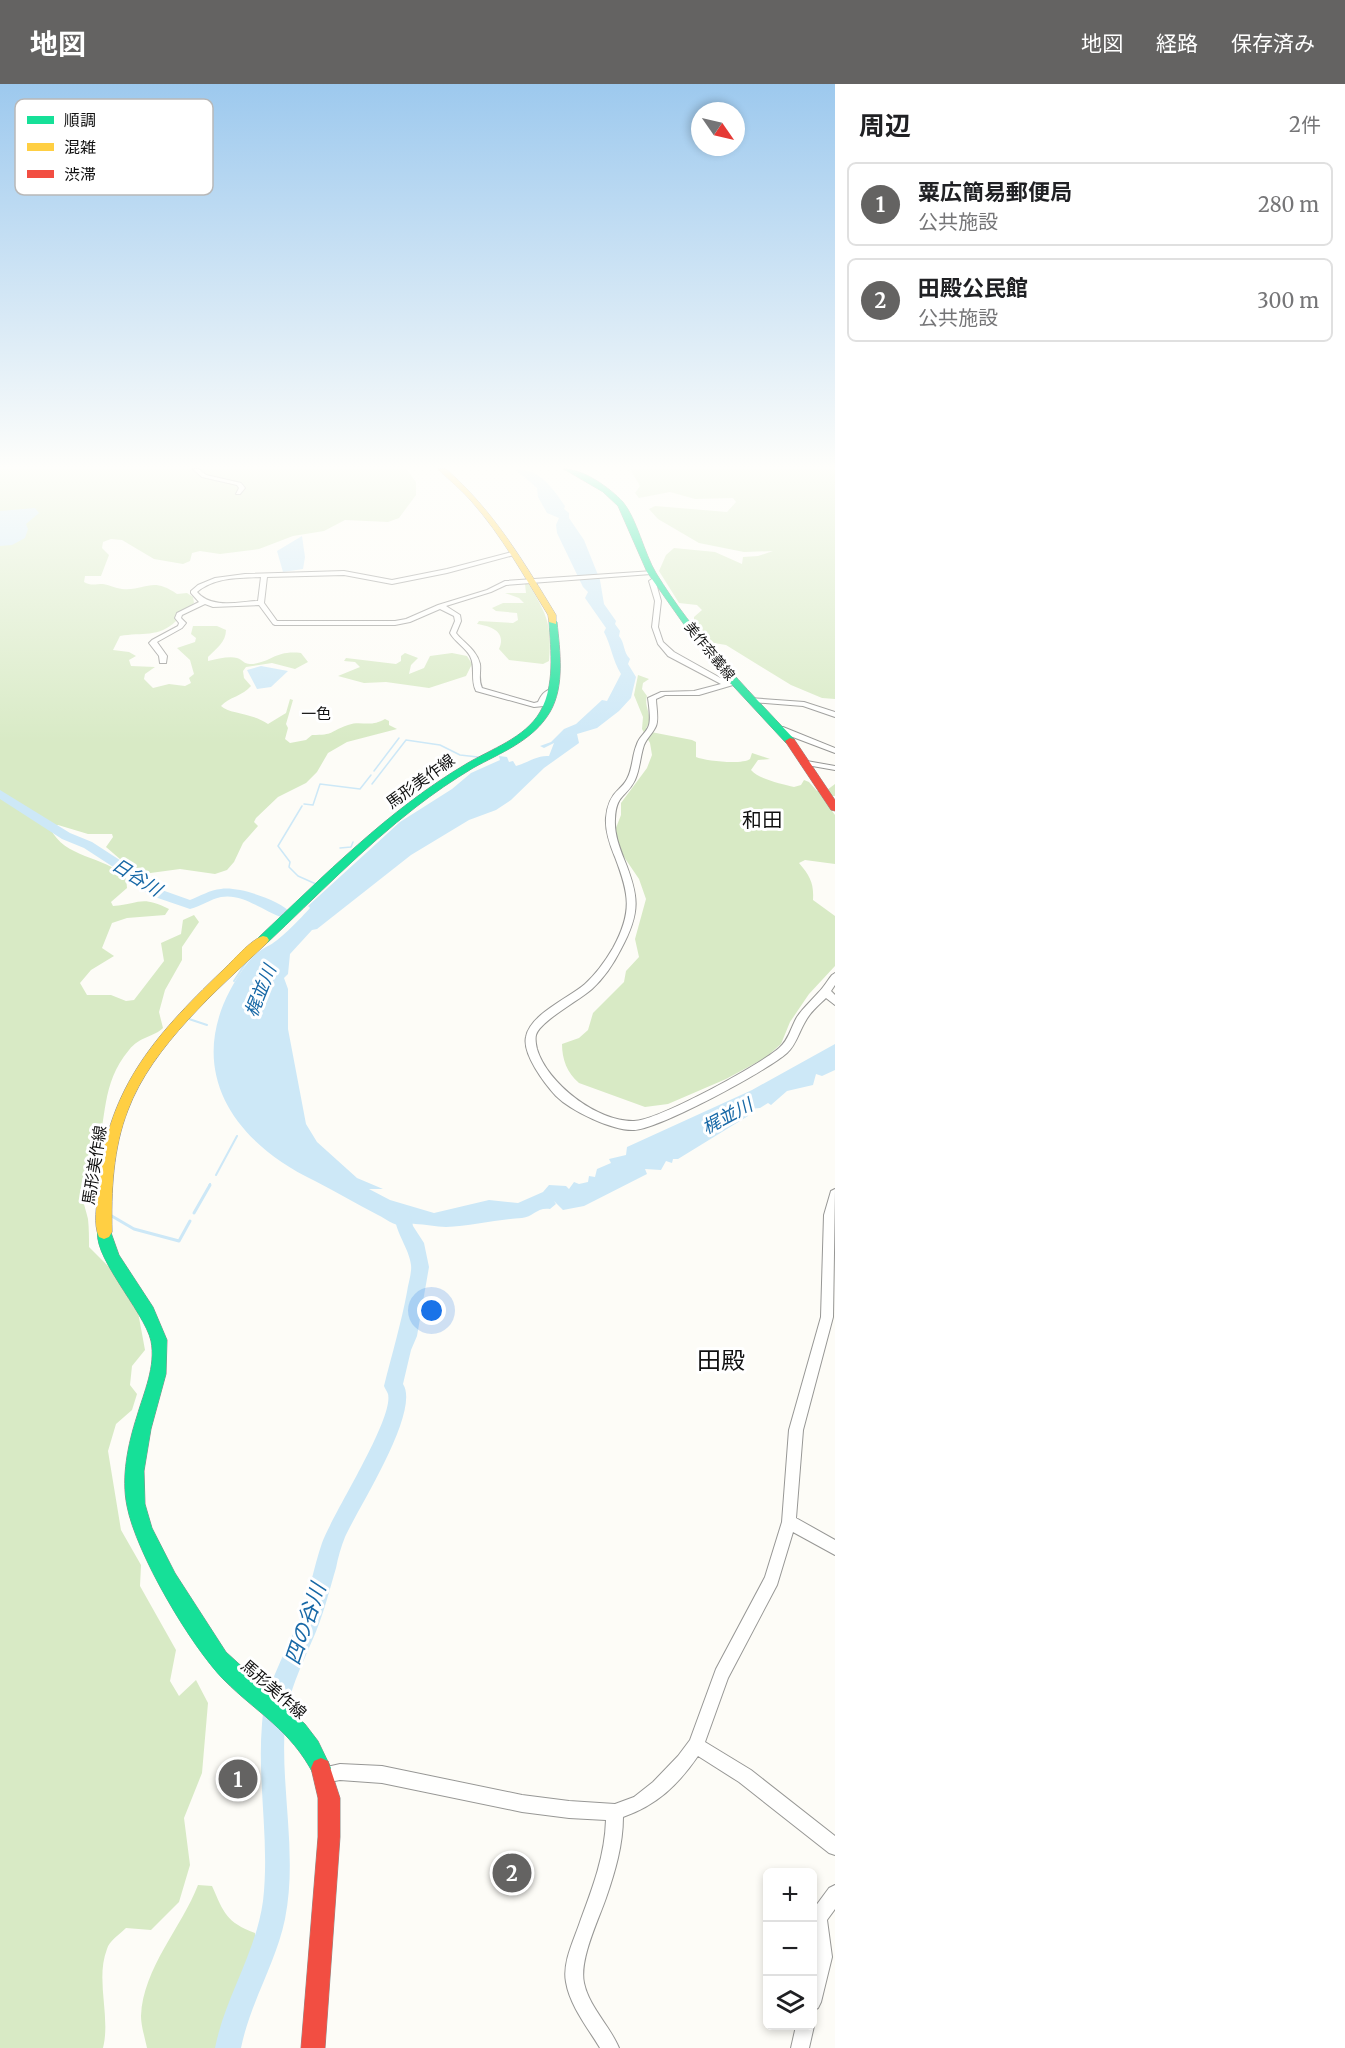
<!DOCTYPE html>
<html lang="ja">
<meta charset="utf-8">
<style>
:root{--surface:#fff;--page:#f2f2f2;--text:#202124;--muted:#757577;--line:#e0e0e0;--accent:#646362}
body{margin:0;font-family:Merriweather,"Noto Sans JP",serif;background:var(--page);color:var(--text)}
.controls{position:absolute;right:18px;bottom:18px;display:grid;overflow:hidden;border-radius:9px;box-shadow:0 3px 9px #0003}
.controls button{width:54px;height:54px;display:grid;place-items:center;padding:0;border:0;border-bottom:2px solid var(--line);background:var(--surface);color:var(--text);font:30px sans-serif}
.compass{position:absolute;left:691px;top:18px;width:54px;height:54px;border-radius:50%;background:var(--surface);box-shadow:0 3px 9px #0003;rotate:124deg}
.you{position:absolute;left:432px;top:1227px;width:21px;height:21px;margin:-15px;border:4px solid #fff;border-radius:50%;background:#1a73e8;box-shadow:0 0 0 9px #1a73e833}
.badge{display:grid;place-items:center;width:39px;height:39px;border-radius:50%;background:var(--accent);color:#fff;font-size:20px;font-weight:700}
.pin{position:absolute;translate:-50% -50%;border:3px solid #fff;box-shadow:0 2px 6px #0006}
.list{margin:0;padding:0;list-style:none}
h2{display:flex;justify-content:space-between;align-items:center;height:78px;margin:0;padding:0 24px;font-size:26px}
h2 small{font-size:20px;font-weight:400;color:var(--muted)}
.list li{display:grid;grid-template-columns:39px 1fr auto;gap:18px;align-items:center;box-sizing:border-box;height:84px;margin:0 12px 12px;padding:0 12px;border:2px solid var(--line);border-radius:9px}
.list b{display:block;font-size:22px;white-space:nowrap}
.list p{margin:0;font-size:20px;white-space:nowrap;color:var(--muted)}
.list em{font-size:20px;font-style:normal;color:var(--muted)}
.icon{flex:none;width:33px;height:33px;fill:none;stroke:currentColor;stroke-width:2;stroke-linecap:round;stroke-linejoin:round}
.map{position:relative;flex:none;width:835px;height:1964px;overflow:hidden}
header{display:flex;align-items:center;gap:36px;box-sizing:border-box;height:84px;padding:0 30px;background:var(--accent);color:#fff}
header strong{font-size:28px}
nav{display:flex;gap:33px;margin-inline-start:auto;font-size:21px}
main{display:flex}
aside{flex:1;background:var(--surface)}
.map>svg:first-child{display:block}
.forest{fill:#d8eac5}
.water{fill:#cde8f7}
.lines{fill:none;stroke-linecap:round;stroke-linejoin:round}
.stream-far2{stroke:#cde8f7;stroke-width:1.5}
.stream-far1{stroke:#cde8f7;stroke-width:2}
.stream{stroke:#cde8f7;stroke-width:3}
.river{fill:#cde8f7;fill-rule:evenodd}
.street-casing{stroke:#979795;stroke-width:2}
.fast-casing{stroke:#8e8d8b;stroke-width:1}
.slow-casing{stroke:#8e8d8b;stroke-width:1}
.jam-casing{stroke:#8e8d8b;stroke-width:1}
.street{fill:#fffffe;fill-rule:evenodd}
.fast{fill:#16e098;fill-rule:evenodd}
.slow{fill:#ffcf43;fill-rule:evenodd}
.jam{fill:#f24e42;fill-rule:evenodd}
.labels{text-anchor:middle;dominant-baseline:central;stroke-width:6;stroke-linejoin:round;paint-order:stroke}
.far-street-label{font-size:14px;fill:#111;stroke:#fff}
.far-neighbourhood-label{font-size:15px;fill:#111;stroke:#fff}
.street-label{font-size:16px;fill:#111;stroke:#fff}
.water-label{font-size:18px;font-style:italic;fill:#1768a6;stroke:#fff}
.quarter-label{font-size:20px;fill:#111;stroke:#fff}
.near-water-label{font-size:21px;font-style:italic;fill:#1768a6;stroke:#fff}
.near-quarter-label{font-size:24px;fill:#111;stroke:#fff}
.key{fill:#fff;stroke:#b8b8b8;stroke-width:1.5}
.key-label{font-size:16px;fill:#111}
</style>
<header>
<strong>地図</strong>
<nav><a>地図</a><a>経路</a><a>保存済み</a></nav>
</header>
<main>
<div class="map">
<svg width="835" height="1964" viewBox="0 0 835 1964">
<rect width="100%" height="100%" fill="#fdfcf7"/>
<path class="forest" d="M0 385H406L416 398V411L399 434 388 438 345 436 324 447 293 452 259 465 220 470 200 467 192 469 190 477 183 480 154 475 122 456 111 455 103 458 102 464 109 471 101 492H85L84 498C91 502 95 500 103 500 109 501 115 504 122 505 147 507 151 492 177 510L187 509 193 513 194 519 176 531V537C159 554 142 548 120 552L113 566 129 568 136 572 129 576 131 582 155 583 145 590 144 595 153 604 169 600 185 602 191 599 189 594 194 590 190 576 177 564 195 558 196 554 191 550 193 542H217L226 546C226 558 216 565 208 573V577C217 575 229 572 237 574 243 576 244 580 250 580 272 579 274 566 301 569L308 578 295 585 272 579 246 583 243 587 244 594 251 602C243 612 229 613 221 622 229 630 253 629 268 640L286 629 290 615 293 616 286 640 288 644 285 655 290 659 306 656 312 651C335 651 328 648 348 641 361 636 370 644 385 635L389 637V641L397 645 347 658 328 669 317 688 306 699 278 713 256 734 254 738 258 742 243 759 234 778 227 786 215 790 180 785 143 790 135 788 106 763 113 753 112 750H88L58 741 50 744C65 775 103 771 126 793L127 804 111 818 113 822C140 820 141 811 169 825L165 831 127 834 112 839 102 864 114 872 91 886 80 899 87 911H111L126 917 134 916 164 877 161 859 181 850 183 836 194 831 199 838 182 863V876L165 906 159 928 163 944C154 953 140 952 129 966 100 1001 108 1034 95 1074 93 1084 83 1094 82 1104 81 1113 86 1126 88 1135 89 1144 89 1154 89 1163L110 1184 138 1228 145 1266 132 1282 130 1301 137 1310 132 1326 116 1340 108 1367 121 1446 141 1481 140 1502 176 1566 170 1597 179 1612 196 1596 208 1619 202 1689 184 1734 190 1781 179 1818 151 1846 126 1844C120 1850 109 1857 107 1865 95 1896 111 1932 103 1964H0Z
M630 385H835V615L822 614 791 601 726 561 708 558 694 537V533L702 526 697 521 679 519 659 487 666 471 674 464 715 468 742 480 743 473 758 472 773 467 744 468 699 459 658 435 649 425 655 422 727 428 736 418 733 414 695 415 670 408 639 414 635 409 640 402Z
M528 499C547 531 552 539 549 577L543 580 509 576 499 565C507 547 490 542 477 540L479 537 513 539 518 536 517 529 496 527 492 524 503 519H524L519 514 505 509H526L525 500Z
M405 569 418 574 411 581 409 590 424 584 430 572 452 569 467 572 472 580 466 592 429 604 386 598 364 599 338 592 360 583 355 578 344 577 346 574 396 580 401 577V572Z
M638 591 649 595 643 599 642 605 647 612C643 624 655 633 646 644L651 648 692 656 696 658V673C705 677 742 681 750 675L752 669 770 675 758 676 751 686C758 695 782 700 794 703L801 701 804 696 809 698 817 707 827 706 835 700V712H830L825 717 835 731V780L805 776 799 779C810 792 814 799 813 816L835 832V882L809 910 790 938 781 960 765 974 726 995 668 1020 645 1023 579 999C567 989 562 975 562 960L579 954 588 946 593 929 624 898 626 887 639 873 635 855 646 815 639 795 622 770 614 749 621 731V719L647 684 652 671 650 659 642 645 643 633 634 611Z
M198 1801 212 1802C224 1829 226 1838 255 1849L256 1871 233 1924 224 1964H147C145 1954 141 1942 141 1932 143 1884 182 1843 198 1801Z"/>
<path class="water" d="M515 385C540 385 552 403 565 422L564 425 569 429V434L584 456 600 496 604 520 616 537 615 540 620 547 619 552C625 559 623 568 630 575L628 580 636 593 631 614 619 627 597 644 577 650 579 659 544 684 511 716 496 726 469 736 411 771 317 845 312 846 290 870 288 890 284 894 288 905V945L306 1040 317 1058 357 1094 383 1105H369L390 1116 434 1129 489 1116 518 1119 543 1108 549 1101 566 1102 569 1105 574 1098 579 1100 588 1098 589 1092 595 1093 597 1085 611 1079 609 1075 626 1071 627 1063 752 1006 835 960V986L822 992 816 990 813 1001 787 1007 771 1021 768 1019 760 1024 748 1025V1027L741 1030 748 1029V1032L678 1075H673L672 1079 666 1077 661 1086 645 1085 647 1090 584 1122 563 1126 554 1117 556 1120 550 1125C537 1123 533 1133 522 1134 499 1135 471 1142 446 1143 436 1143 425 1140 415 1140 409 1139 409 1143 403 1142 393 1141 386 1135 378 1131 356 1120 337 1108 315 1097 219 1051 179 968 249 877 255 870 263 864 270 861 281 855 301 834 310 824L308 822 400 738 452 705 471 689 500 676 499 672 507 673 509 678 513 677 516 682C527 679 537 671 549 672L554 659 544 664 540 662 551 658 564 645 576 640 602 616 607 617 621 590C612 575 611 561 604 548L606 544 585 514 588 508 583 503 557 449 556 441 559 434 547 429 538 413 537 404Z
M35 424 39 429 26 440 28 445 25 454 12 461 0 462V427Z
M302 452 305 473 303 485 283 488 277 467Z
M261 582 288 587 271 603 257 605 247 586Z"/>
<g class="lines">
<path class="stream-far2" d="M374 687 399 654
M372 700 406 656 440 661 460 671 478 673
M304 720 313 721 320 700 360 705 371 691
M302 722 278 762 290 778 289 783 298 792 316 800
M340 764 351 763 353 758"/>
<path class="stream-far1" d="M234 897 247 877
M189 935 207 941
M216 1091 237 1052
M209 1102 210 1100"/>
<path class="stream" d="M194 1129 210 1101
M110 1131 134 1145 179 1157 190 1137"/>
<path class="river" d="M0 706 70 749 92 758 132 784 159 805 190 816C200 812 210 806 221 805 238 802 280 816 291 829L284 834C263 828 244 809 221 813 211 815 201 822 190 825L149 811 124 790 84 764 62 755 0 715Z
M403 1123 409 1125 413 1142 424 1159 429 1183 417 1252 411 1266 403 1300C421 1327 358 1424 345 1453 341 1463 338 1473 336 1484 330 1504 325 1525 317 1545 305 1575 288 1606 285 1639 280 1704 298 1770 285 1835 276 1879 250 1919 241 1964H215C225 1913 256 1869 263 1817 270 1758 257 1699 262 1640 265 1601 288 1565 302 1529 310 1506 314 1482 322 1459 333 1429 394 1335 388 1310 387 1307 385 1305 384 1302 392 1270 401 1240 407 1208 408 1200 412 1189 411 1181 409 1162 389 1141 397 1125Z"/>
<g class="street-casing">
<path id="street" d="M193 385H199L206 391 241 399 245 404 240 410H236L239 404 237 401 202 393Z
M512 468 515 470 514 471 447 489 392 500 344 491 267 493 264 519 277 537H395L406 535 438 521 487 506 505 497 653 487V489L651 490 506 501 491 508 446 522 460 531 461 537 456 549C464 559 477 566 480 580 481 588 478 595 482 604L534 619 538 618C541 611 546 604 555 605L556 607 548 612 544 622 534 623 476 607C470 595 476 583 470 572 465 563 455 558 450 549L455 537 454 532 440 525 410 538 395 541H275L273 540 259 521 213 523 205 520 182 531 181 534 186 539 182 544 157 558 167 572 166 579H160L159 572 149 559 152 556 178 542 179 539 175 534 177 529 199 518 191 509V507L198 501 215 494 245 490 344 487 392 496 447 485ZM261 493 258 517C238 518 211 525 197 508 215 493 238 494 261 493Z
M652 495 660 497 656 499 661 517 658 543 663 558 674 568 733 601 699 611H665L656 615C656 622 659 635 656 642 653 649 647 654 644 661 640 673 640 685 635 696 626 714 616 710 615 735 614 749 619 762 624 775 639 812 641 828 621 865 614 879 604 894 592 905 580 916 540 937 536 951 535 955 536 961 537 965 547 999 597 1038 634 1037 657 1037 760 981 779 964 789 956 791 943 797 933 803 924 811 917 818 909 824 903 827 897 832 891L835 889V901L831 907 835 911V921L826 914C819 921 810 928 805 938 799 948 796 961 787 969 767 987 659 1045 634 1046 613 1047 571 1027 556 1012 545 1000 522 970 526 953 530 930 569 914 585 900 596 890 606 876 613 864 633 827 629 810 615 773 610 761 605 747 606 734 607 722 610 713 619 705 622 702 625 699 627 695 633 684 632 671 637 660 639 653 647 648 649 641 651 634 649 621 648 614L661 608 694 607 721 600 668 572 658 560 652 543 655 517 649 497Z
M749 614 804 618 835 628V633L803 622 752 618 748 616Z
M777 643H783L835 664V669L777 647Z
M801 676 835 682V686L801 680Z
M835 1105 833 1233 803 1346 796 1434 835 1456V1471L793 1448 777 1501 728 1594 705 1658 751 1686 835 1752V1771L829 1769 739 1698 698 1672C678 1701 657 1721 623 1733 623 1761 615 1788 606 1814 598 1837 579 1876 584 1899 589 1923 610 1942 619 1964H600C588 1944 570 1922 566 1898 562 1878 575 1854 581 1835 593 1803 605 1771 606 1736L569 1734 522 1728 382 1699 340 1696 324 1699 318 1697 316 1691 318 1685 340 1680 382 1682 522 1711 569 1717 615 1720 634 1713 653 1698 678 1672 690 1656 716 1585 765 1493 782 1438 789 1346 821 1233 824 1131 831 1107Z
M835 1801V1825L827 1836 832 1873 821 1918 818 1924 812 1927V1879L814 1873 812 1827 829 1804Z
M812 1938 814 1942 809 1964H791L796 1942H812Z"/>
</g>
<g class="fast-casing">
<path id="fast" d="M564 385C584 385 610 404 623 418 637 435 644 469 656 489 694 551 744 602 794 655V659H786L709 576 647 488 618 422 603 408Z
M553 535 557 538C560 567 565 602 550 628 533 657 500 669 473 684 453 696 434 709 416 723 363 764 316 813 267 859H259L257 856 259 853C324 792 388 726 466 680 491 665 525 654 540 628 555 602 551 567 549 538Z
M104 1141 109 1143 119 1171 153 1223 167 1256 166 1290 151 1345 144 1387 145 1420 152 1444 175 1489 226 1568 305 1640 318 1657 331 1684 328 1691 321 1694 314 1691C290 1645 258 1630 224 1596 190 1561 136 1469 127 1422 121 1393 128 1360 137 1332 144 1308 156 1282 151 1257 145 1228 87 1167 99 1143Z"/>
</g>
<g class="slow-casing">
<path id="slow" d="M438 385H446C493 426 524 478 556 531V540L549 538 548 531C524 492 502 452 472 418 462 406 449 396 438 385Z
M263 852 267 853 269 856 267 859C218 905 152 962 128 1026 113 1064 111 1108 112 1148L109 1153 104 1155 99 1153C93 1140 97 1121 98 1108 105 1008 152 954 222 887 232 878 251 855 263 852Z"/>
</g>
<g class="jam-casing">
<path id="jam" d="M790 654 794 655 835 716V727L831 726 785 657Z
M321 1674 328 1677 340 1714V1753L325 1964H301L318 1753V1714L311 1684 314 1677Z"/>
</g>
<use href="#street" class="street"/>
<use href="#fast" class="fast"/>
<use href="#slow" class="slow"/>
<use href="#jam" class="jam"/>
</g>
<linearGradient id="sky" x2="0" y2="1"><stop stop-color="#9dc9ee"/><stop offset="0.58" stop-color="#fefefb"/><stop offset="1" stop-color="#fefefb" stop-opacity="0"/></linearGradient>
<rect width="835" height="660" fill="url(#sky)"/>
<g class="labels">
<g class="far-street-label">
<text transform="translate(710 567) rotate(51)">美作奈義線</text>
</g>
<g class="far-neighbourhood-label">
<text x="316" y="629">一色</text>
</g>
<g class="street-label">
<text transform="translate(420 697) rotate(-36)">馬形美作線</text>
<text transform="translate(94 1081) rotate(-81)">馬形美作線</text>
<text transform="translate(274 1605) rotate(41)">馬形美作線</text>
</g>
<g class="water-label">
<text transform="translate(137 793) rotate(32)">日谷川</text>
<text transform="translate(260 907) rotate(-68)">梶並川</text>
<text transform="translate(727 1032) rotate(-28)">梶並川</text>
</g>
<g class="quarter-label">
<text x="762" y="735">和田</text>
</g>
<g class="near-water-label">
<text transform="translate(305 1540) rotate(-71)">四の谷川</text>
</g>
<g class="near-quarter-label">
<text x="721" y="1276">田殿</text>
</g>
</g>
<rect x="15" y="15" width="198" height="96" rx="9" class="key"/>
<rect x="27" y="32" width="27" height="8" fill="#16e098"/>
<rect x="27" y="59" width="27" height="8" fill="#ffcf43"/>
<rect x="27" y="86" width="27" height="8" fill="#f24e42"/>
<g class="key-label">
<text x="64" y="42">順調</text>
<text x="64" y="69">混雑</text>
<text x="64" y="96">渋滞</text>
</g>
</svg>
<div class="controls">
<button>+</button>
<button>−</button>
<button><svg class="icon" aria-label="layers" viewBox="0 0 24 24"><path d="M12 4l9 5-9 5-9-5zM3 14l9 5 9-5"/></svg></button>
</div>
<svg class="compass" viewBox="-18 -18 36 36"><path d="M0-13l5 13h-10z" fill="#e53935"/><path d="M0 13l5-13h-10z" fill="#757577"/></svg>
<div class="you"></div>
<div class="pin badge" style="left:238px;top:1695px">1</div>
<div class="pin badge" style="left:512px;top:1789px">2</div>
</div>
<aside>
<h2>周辺<small>2件</small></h2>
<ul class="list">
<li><span class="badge">1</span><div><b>粟広簡易郵便局</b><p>公共施設</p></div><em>280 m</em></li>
<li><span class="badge">2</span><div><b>田殿公民館</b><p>公共施設</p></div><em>300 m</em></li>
</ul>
</aside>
</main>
